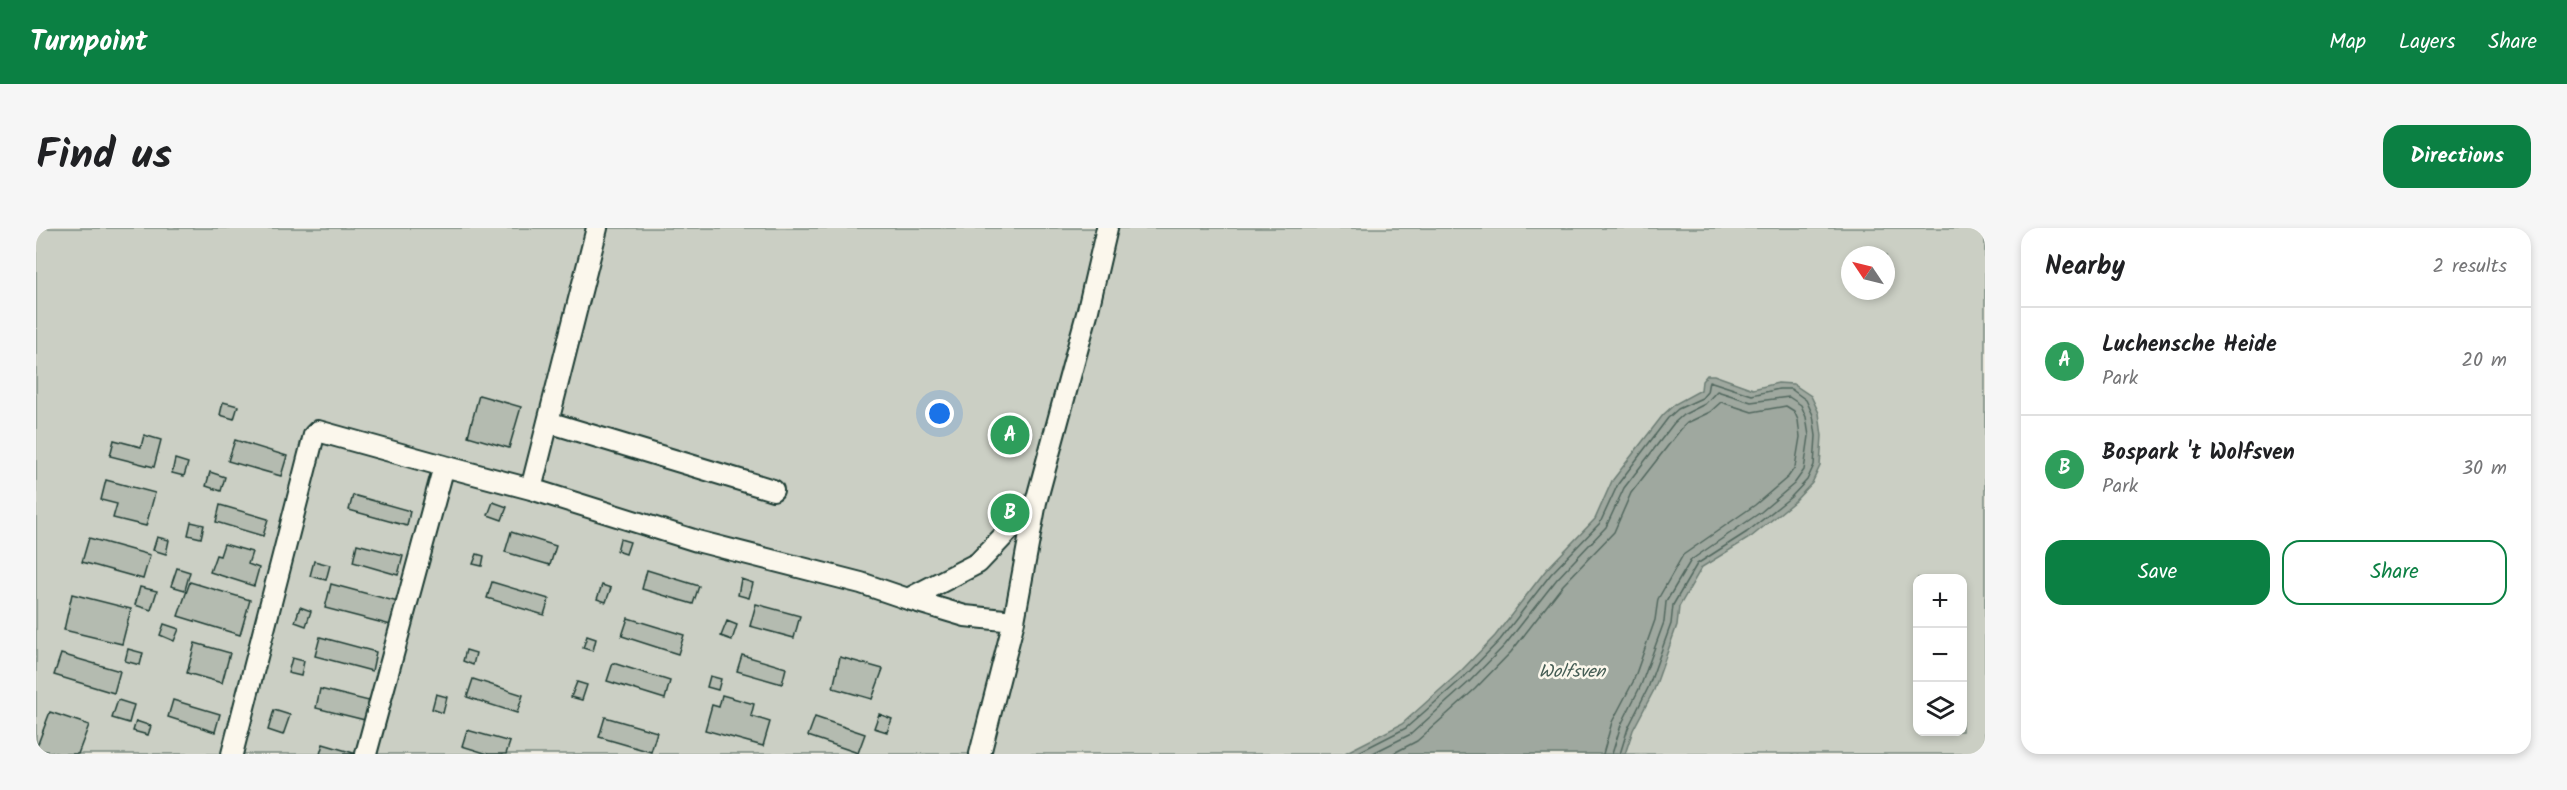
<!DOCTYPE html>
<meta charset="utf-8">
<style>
:root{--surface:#fff;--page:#f6f6f6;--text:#202124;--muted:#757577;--line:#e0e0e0;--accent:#0b8043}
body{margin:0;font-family:Kalam,sans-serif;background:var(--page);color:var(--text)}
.controls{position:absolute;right:18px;bottom:18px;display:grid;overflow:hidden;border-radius:12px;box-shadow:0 3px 9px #0003}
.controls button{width:54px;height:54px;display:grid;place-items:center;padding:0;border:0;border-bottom:2px solid var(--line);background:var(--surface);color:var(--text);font:30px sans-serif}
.compass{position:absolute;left:1805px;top:18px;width:54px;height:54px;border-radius:50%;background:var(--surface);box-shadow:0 3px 9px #0003;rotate:305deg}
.you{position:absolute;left:904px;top:186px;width:21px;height:21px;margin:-15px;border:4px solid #fff;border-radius:50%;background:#1a73e8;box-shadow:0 0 0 9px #1a73e833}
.badge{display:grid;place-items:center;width:39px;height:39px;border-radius:50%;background:var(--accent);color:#fff;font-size:20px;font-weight:700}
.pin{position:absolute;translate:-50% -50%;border:3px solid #fff;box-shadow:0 2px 6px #0006}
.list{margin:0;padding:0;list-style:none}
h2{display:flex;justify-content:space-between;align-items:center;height:78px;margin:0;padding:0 24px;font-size:26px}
h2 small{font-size:20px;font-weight:400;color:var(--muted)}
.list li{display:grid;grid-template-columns:39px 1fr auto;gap:18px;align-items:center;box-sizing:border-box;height:108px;padding:0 24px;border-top:2px solid var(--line)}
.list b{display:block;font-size:22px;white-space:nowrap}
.list p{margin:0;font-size:20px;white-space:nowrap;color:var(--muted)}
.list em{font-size:20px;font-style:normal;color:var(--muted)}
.actions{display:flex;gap:12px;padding:18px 24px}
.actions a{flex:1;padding:14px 0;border:2px solid var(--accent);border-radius:18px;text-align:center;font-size:21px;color:var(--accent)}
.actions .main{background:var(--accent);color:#fff}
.icon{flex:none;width:33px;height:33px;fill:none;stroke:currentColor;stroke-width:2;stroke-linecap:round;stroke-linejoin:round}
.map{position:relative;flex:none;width:1949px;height:526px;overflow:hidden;border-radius:18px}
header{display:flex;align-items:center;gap:36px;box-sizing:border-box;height:84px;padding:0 30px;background:var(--accent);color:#fff}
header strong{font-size:28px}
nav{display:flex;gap:33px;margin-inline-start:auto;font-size:21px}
.intro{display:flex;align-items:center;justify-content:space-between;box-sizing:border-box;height:144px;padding:0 36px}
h1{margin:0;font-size:42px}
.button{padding:15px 27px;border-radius:18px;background:var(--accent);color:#fff;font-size:21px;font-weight:700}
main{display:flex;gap:36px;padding:0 36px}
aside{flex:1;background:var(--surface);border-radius:18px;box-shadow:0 3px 9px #0003}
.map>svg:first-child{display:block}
.green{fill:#cbcfc4;stroke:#75867c;stroke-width:1.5;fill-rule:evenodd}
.water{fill:#9fa89f;stroke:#6c7d74;stroke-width:1.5}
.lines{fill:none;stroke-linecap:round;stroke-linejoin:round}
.shore{stroke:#52685f;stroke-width:1.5}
.building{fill:#b4bbb0;stroke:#1f3d34;stroke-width:1.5}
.service-casing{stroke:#1f3d34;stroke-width:24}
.service{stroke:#fbf7ec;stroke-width:20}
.labels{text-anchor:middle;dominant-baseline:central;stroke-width:5;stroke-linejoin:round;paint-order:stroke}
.water-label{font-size:18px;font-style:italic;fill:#455d54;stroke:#fbf7ec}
</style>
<header>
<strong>Turnpoint</strong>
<nav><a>Map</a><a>Layers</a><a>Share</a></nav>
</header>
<div class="intro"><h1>Find us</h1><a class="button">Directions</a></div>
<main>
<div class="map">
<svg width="1949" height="526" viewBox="0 0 1949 526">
<rect width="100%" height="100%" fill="#eeece1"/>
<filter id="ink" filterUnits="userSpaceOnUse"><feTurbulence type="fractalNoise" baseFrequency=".0167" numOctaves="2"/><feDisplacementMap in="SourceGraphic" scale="12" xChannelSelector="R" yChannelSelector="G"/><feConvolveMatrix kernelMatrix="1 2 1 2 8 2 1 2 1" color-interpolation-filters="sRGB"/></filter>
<g filter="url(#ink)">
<path class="green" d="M0 0H1949V526H0ZM1814 27H1850V63H1814ZM1882 350H1926V503H1882Z"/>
<path class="water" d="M1671 147H1678L1717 161 1742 155 1757 156 1775 168 1783 185 1786 208 1784 238 1776 255 1759 273 1715 309 1666 339 1643 379 1641 397 1618 462 1597 502 1589 526H1307L1366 496 1424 444 1459 408 1510 342 1559 291 1576 253 1627 187 1639 176 1665 162 1666 153Z"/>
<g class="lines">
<path class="shore" d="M1319 526 1370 500 1428 449 1464 412 1515 346 1564 295 1582 256 1632 190 1642 181 1666 170 1671 164 1673 153 1716 167 1743 161H1755L1770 172 1777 187 1780 208 1778 237 1771 252 1755 269 1711 304 1661 336 1637 377 1635 396 1612 460 1592 500 1584 526
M1335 526 1375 506 1433 454 1469 417 1521 351 1570 299 1588 260 1638 195 1647 187 1669 176 1681 163 1715 174 1753 169 1765 177 1770 189 1773 208 1768 242 1758 256 1725 284 1655 332 1630 374 1628 394 1605 457 1585 497 1576 526
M1356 526 1381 513 1439 461 1475 424 1527 357 1578 304 1595 265 1645 201 1651 195 1674 184 1685 174 1716 184 1750 178 1758 183 1762 192 1764 209 1759 239 1752 249 1719 277 1647 327 1622 371 1619 392 1597 454 1576 494 1567 526"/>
</g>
<path class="building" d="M443 167 485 179 473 220 432 208Z
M187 174 202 178 198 191 184 187Z
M108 207 125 212 118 239 74 228 78 212 105 219Z
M199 212 251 228 245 248 192 233Z
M139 231 152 235 148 248 136 245Z
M174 244 189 249 185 263 170 258Z
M70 252 119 265 110 298 77 290 81 276 65 272Z
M317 267 374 283 371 298 313 282Z
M457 274 471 279 466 292 452 287Z
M184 277 232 291 227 308 180 294Z
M155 294 168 297 165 310 152 307Z
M475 304 520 318 514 337 469 324Z
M121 309 133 312 130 326 117 322Z
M53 310 114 327 107 351 46 334Z
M584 311 594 314 590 326 581 323Z
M188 316 216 324 212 336 223 340 218 358 174 344 180 327 184 328Z
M321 316 367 328 362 347 317 334Z
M441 326 448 328 446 338 437 336Z
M278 333 294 337 290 352 274 348Z
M141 340 154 344 149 362 135 358Z
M611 342 663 358 657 376 606 361Z
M705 351 717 355 713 370 702 367Z
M154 354 214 372 204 407 142 388Z
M456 354 513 371 508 387 451 370Z
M295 356 362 374 355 397 289 380Z
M566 357 575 360 570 374 561 371Z
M104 359 121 363 115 382 99 377Z
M36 366 95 381 86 416 28 402Z
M720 376 764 388 758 410 714 398Z
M264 379 275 383 270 398 259 394Z
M592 390 648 407 642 426 586 408Z
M691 393 701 397 696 412 685 408Z
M128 396 143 401 138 413 124 407Z
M551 408 560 411 557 423 547 420Z
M284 409 340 424 336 443 279 428Z
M159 415 194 425 186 455 151 445Z
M92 421 107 425 104 437 89 433Z
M430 422 440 425 437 437 427 433Z
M25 426 84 443 78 465 18 447Z
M706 427 750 440 746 456 701 443Z
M804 429 847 441 836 471 797 460Z
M256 430 268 433 265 448 252 445Z
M577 435 634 453 629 471 571 453Z
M674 448 685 451 682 462 671 459Z
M437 451 487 467 481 485 431 469Z
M541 454 551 457 546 472 535 469Z
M284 461 333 473 329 492 280 480Z
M400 466 411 469 407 485 396 481Z
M686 467 718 476 715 488 734 494 727 518 669 502 676 477 683 479Z
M82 472 98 477 93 495 76 490Z
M137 472 184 486 179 504 132 489Z
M238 482 254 487 247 507 232 502Z
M14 484 53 497 42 526H23L0 521Z
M843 486 856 491 851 504 838 500Z
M569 489 621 504 615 524 563 509Z
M779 489 829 506 822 525 772 508Z
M100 493 115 498 112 507 97 503Z
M431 502 474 514 470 526H452L426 518Z
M287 516 321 526H284Z"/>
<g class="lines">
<g class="service-casing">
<path id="service" d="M512 194 737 262
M495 261 661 313 825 355 872 371 942 335 1000 274
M872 371 929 388 978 393
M196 526 278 207 282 203 408 238
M330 526 408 238 495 261 561 0
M944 526 978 393 1000 274 1052 82 1071 0"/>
</g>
<use href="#service" class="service"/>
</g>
</g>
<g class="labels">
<g class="water-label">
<text x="1536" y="444">Wolfsven</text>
</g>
</g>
</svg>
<div class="controls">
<button>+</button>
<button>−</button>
<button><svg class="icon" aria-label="layers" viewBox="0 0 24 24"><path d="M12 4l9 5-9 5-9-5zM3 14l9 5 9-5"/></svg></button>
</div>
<svg class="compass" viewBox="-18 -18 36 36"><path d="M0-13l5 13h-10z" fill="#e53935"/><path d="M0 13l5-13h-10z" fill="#757577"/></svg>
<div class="you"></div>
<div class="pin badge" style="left:974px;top:207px;background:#2e9e5b">A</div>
<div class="pin badge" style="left:974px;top:285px;background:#2e9e5b">B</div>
</div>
<aside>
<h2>Nearby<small>2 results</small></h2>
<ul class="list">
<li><span class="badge" style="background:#2e9e5b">A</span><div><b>Luchensche Heide</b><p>Park</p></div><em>20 m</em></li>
<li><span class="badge" style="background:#2e9e5b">B</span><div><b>Bospark 't Wolfsven</b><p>Park</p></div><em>30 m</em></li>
</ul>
<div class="actions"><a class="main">Save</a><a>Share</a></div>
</aside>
</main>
